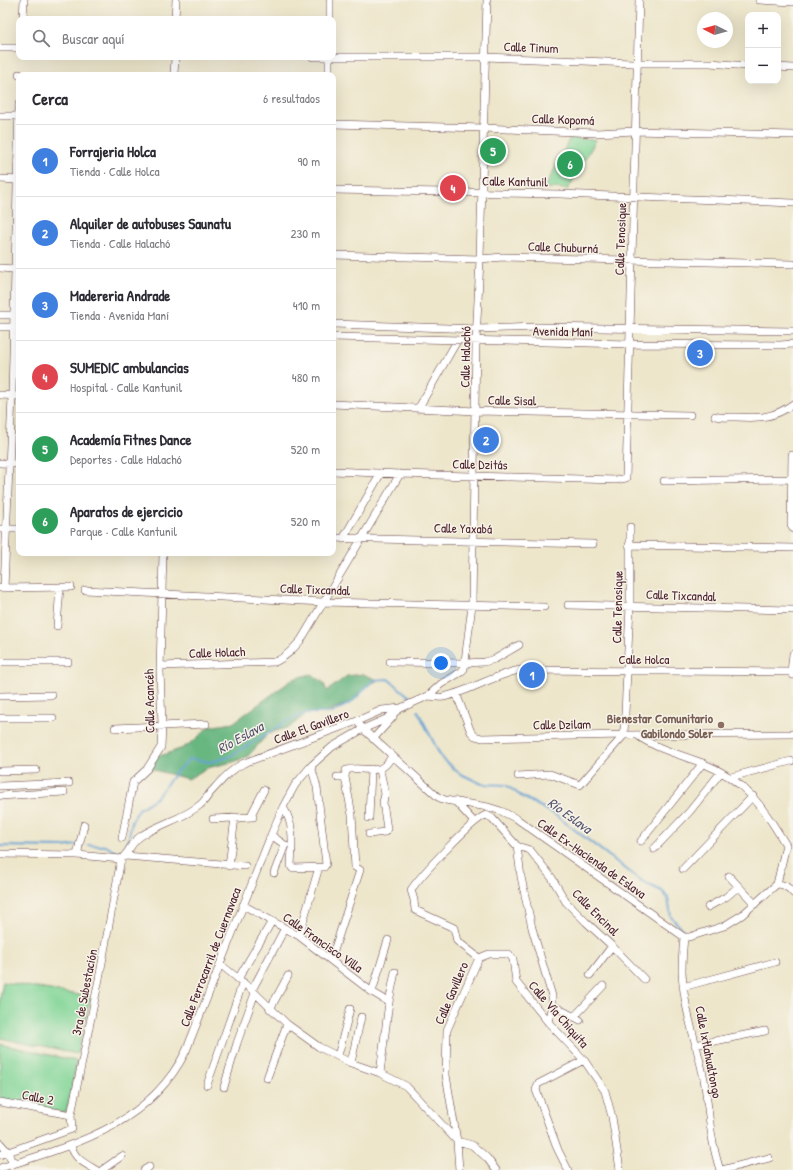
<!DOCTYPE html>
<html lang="es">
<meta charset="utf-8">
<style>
:root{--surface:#fff;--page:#f7f7f7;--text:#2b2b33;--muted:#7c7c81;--line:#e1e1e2;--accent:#2563eb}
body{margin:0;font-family:"Patrick Hand",sans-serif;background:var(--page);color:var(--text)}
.controls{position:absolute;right:12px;top:12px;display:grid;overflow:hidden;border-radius:8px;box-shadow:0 4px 16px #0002}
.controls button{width:36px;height:36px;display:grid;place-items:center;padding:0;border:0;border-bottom:1px solid var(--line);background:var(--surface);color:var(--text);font:20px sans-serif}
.compass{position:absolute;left:697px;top:12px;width:36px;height:36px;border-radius:50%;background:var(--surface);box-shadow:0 4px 16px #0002;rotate:276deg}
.you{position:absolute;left:441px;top:663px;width:14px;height:14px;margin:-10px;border:3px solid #fff;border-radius:50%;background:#1a73e8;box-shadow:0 0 0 6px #1a73e833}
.badge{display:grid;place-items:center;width:26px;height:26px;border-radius:50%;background:var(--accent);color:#fff;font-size:13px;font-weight:700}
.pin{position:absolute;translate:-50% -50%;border:2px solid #fff;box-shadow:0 1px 4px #0006}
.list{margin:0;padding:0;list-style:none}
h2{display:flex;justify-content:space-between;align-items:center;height:52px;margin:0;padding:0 16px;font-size:17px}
h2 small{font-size:13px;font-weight:400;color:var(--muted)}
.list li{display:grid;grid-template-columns:26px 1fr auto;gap:12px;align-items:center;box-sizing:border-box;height:72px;padding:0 16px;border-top:1px solid var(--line)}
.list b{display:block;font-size:15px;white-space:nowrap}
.list p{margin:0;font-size:13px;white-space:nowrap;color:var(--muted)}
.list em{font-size:13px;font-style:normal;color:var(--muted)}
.icon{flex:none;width:22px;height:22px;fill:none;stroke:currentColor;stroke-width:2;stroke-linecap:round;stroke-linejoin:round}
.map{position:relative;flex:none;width:793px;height:1170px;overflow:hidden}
.search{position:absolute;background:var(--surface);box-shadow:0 4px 16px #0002;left:16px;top:16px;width:320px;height:44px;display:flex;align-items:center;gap:10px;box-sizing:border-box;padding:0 14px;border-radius:8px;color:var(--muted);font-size:15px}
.panel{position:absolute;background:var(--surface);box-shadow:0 4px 16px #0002;left:16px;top:72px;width:320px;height:484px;border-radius:8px}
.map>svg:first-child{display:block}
.green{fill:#81d597;stroke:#667a61}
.forest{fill:#68b680;stroke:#596a56}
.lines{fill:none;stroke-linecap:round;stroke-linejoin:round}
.stream{stroke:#63a1d4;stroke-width:2}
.minor-casing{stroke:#623d43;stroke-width:8}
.minor{stroke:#fff;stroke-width:7}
.education-dot{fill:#8d6e63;stroke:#f7f3e8;stroke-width:1.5}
.labels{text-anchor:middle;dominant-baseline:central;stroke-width:3;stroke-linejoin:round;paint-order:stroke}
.street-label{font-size:13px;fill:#4a1f2b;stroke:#f7f3e8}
.education-label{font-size:13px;font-weight:bold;fill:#785e54;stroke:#f7f3e8;text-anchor:end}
.water-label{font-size:14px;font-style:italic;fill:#54536f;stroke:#f7f3e8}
</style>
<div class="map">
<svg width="793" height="1170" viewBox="0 0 793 1170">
<rect width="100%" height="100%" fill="#f7f3e8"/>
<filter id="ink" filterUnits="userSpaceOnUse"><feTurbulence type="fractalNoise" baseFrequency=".025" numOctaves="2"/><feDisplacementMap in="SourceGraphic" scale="8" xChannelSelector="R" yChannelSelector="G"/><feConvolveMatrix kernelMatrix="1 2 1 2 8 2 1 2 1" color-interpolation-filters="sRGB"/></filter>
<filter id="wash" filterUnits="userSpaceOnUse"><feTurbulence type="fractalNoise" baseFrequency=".012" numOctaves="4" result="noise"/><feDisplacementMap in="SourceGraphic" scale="16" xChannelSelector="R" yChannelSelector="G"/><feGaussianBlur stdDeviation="0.9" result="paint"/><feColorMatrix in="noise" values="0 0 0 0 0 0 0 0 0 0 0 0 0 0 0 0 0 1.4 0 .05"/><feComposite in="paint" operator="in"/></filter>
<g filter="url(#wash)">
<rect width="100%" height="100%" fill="#ede6cb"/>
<path class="green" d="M570 138 596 140 568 189 545 188Z
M3 982 91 997 77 1054 0 1038V998Z
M0 1044 77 1061 66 1113 0 1100Z"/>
<path class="forest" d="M311 674 323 682 327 691 347 676 363 674 378 680 366 687 352 702 323 713H307L290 727 269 733 247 757 233 762 207 768 188 779 151 769 157 755H163L183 748 196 739 208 727 233 723 293 679Z"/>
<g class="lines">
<path class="stream" d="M418 711 441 757 459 773 482 784 506 785 521 796 554 814 643 882 662 891 668 898 671 917 686 933
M88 845 106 846 117 853 126 850 132 821 139 809 156 798 176 772 190 759 211 762 229 757 289 720 307 713H331L352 702 373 680 388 679 410 697
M0 846 62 847 77 845"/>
</g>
</g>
<g filter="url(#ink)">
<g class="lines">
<g class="minor-casing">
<path id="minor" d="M759 0 793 2
M23 19 24 0
M175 19 176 0
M330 19V0
M0 48H19
M313 57H486L632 63H710L748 66
M778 67 793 68
M19 75V74
M174 75 175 57
M329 75V57
M0 116H19
M333 124 484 128 596 133 635 131 793 135
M0 179 19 180
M333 190 560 194 793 203
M333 255 480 259 503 257 793 264
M0 268 14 269
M0 315H19
M333 324 477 329 537 327 793 331
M0 327H19
M333 337 630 344 780 345 793 344
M0 395 19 396
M333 404 476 411 690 415
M418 409 457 341
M715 416C721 418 728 417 734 417 758 418 773 419 793 404
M792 455 791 525 793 529
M0 463 19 464
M333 471 400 474 616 480 626 478 639 0
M664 481 793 479
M0 529H19
M333 538 593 544
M343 539 381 473
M629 545 793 548
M0 588 71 587
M4 588 12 396 19 104
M85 590 323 602 544 607
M568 605 793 610
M57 626 60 587
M0 662H68
M390 662 466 663 484 662 495 659 519 645
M160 666 275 662C286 657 293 649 301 640L400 474
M793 675 791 672 793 654
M456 693 471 732 475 736 482 738 624 735 793 734
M0 696 52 695
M428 696C433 696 438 698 443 697 469 692 495 674 520 670L793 672
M0 718H53
M357 721 363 729 438 797 445 800 488 807 501 811 517 819 684 937H689L724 926 742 915 777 884 786 845
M115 728 206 724
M637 735C656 749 679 754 702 763 746 780 762 806 786 845
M373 739 393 717
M0 771 36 770
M518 776 550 774 580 785 624 735 630 606V527
M337 777H345
M731 777 791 761
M0 786 69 783
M0 796 64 792
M455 801 474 822
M283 807C295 825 292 845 291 866L292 868 324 867 326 864 317 787 311 766
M250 817 264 790
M369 818 371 769
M213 819 253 817
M369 834 385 832 387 829 383 802 385 794 380 770
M271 835 285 845 274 873
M122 838 133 782 147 769 161 747 162 725 160 670 163 553
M641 841 703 763
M517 846 530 850 552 878 566 902 586 922 612 946 644 979
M654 849 690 811 721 772
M0 854 77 855 121 859C130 852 130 843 141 836 159 824 183 819 200 805 204 802 207 797 210 793 221 781 230 770 244 763L357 721 382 710 401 708
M77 855 84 825
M126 856 245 866
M229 866 235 817
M683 869 753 796
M729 876 755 904
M777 884C784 884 788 887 793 893
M243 905 299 936 372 992 389 1002
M708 907 726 897 738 887
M299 936 319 867
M684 937C683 948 682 960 682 971 683 1006 697 1045 704 1079 709 1110 710 1140 720 1170
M479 958 457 941 454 928 415 910 414 900 411 890C420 876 473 819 486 815L492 818 517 846 521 877 532 928 552 996V1005L548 1022
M331 960 360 870 355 867 352 815 345 777 346 770C366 764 379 780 392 756
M220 964 252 990 287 1024 319 1047 351 1063 380 1073 406 1086 457 1141 472 1145 487 1158 496 1170
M590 975 612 946
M238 979 272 921
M683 987 775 962
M252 990 285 928
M372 992 388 940
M552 1005 580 1020
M270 1009 288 976
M574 1017 603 986
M695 1045 765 1031
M338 1056 350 1009
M584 1060 605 1091 612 1117 620 1170
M351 1063 361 1017
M380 1073 389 1002 395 972
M267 1078 287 1024
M207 1085 243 982
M224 1087 237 1043 255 993
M0 1102 71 1115
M0 1143 8 1152 11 1160 17 1162
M71 1146C75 1159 84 1163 96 1170
M0 1155 72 1129 71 1115 99 979 121 859
M0 1168C73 1145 149 1126 186 1051L271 835 283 807 295 785 311 766 332 747 363 729 386 719 401 708 428 696 441 684 461 672 464 669 472 605 476 341 480 259 487 0
M102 1170 122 1156
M144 1170 149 1167
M459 1170 457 1141 446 1075 447 1030 479 958 489 954H509L513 959 516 982 548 1022 584 1060 538 1084 536 1090 558 1150 568 1170
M722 1170 769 1158"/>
</g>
<use href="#minor" class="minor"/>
</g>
</g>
<circle class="education-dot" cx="721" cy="725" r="4"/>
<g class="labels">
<g class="street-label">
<text transform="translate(531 47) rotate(2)">Calle Tinum</text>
<text transform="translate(563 119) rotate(2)">Calle Kopomá</text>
<text transform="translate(515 181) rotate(1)">Calle Kantunil</text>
<text transform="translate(620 239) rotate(-88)">Calle Tenosique</text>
<text transform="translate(563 247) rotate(2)">Calle Chuburná</text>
<text transform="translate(563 331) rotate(1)">Avenida Maní</text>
<text transform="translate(465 357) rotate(-89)">Calle Halachó</text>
<text transform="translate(512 400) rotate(1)">Calle Sisal</text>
<text transform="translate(480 464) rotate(1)">Calle Dzitás</text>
<text transform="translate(463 528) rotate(1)">Calle Yaxabá</text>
<text transform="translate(315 589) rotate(2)">Calle Tixcandal</text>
<text transform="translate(681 595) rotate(2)">Calle Tixcandal</text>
<text transform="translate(617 607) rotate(-89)">Calle Tenosique</text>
<text transform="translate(217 652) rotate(-2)">Calle Holach</text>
<text x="644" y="659">Calle Holca</text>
<text transform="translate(149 701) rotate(-91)">Calle Acancéh</text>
<text transform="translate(562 724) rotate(-1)">Calle Dzilam</text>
<text transform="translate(311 726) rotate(-20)">Calle El Gavillero</text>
<text transform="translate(592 858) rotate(35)">Calle Ex-Hacienda de Eslava</text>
<text transform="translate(596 912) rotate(45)">Calle Encinal</text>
<text transform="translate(323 942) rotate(35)">Calle Francisco Villa</text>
<text transform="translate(210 957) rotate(-69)">Calle Ferrocarril de Cuernavaca</text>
<text transform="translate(84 992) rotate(-79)">3ra de Subestación</text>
<text transform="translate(451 993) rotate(-67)">Calle Gavillero</text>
<text transform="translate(559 1014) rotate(49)">Calle Vía Chiquita</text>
<text transform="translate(709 1052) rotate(79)">Calle Ixtlahualtongo</text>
<text transform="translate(38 1097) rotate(11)">Calle 2</text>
</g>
<g class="education-label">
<text x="713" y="718">Bienestar Comunitario<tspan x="713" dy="15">Gabilondo Soler</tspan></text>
</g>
<g class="water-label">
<text transform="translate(240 737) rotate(-29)">Río Eslava</text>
<text transform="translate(570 815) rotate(36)">Río Eslava</text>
</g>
</g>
</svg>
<div class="controls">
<button>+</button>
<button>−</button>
</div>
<svg class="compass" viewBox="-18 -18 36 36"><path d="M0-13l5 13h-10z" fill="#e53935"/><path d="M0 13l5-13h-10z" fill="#7c7c81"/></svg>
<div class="you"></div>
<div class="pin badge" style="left:532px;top:675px;background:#3f7fe0">1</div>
<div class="pin badge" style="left:486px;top:440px;background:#3f7fe0">2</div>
<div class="pin badge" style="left:700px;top:353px;background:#3f7fe0">3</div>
<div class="pin badge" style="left:453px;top:188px;background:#e0444e">4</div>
<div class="pin badge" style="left:493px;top:151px;background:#2e9e5b">5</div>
<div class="pin badge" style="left:570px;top:164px;background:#2e9e5b">6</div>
<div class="search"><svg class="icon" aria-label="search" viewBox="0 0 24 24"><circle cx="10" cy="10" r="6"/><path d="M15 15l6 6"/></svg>Buscar aquí</div>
<section class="panel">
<h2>Cerca<small>6 resultados</small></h2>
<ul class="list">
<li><span class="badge" style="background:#3f7fe0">1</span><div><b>Forrajeria Holca</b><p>Tienda · Calle Holca</p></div><em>90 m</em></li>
<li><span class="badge" style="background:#3f7fe0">2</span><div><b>Alquiler de autobuses Saunatu</b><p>Tienda · Calle Halachó</p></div><em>230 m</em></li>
<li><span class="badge" style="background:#3f7fe0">3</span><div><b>Madereria Andrade</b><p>Tienda · Avenida Maní</p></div><em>410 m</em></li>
<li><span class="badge" style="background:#e0444e">4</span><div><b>SUMEDIC ambulancias</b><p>Hospital · Calle Kantunil</p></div><em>480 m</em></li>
<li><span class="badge" style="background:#2e9e5b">5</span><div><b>Academía Fitnes Dance</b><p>Deportes · Calle Halachó</p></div><em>520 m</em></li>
<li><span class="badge" style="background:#2e9e5b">6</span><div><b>Aparatos de ejercicio</b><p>Parque · Calle Kantunil</p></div><em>520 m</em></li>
</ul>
</section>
</div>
